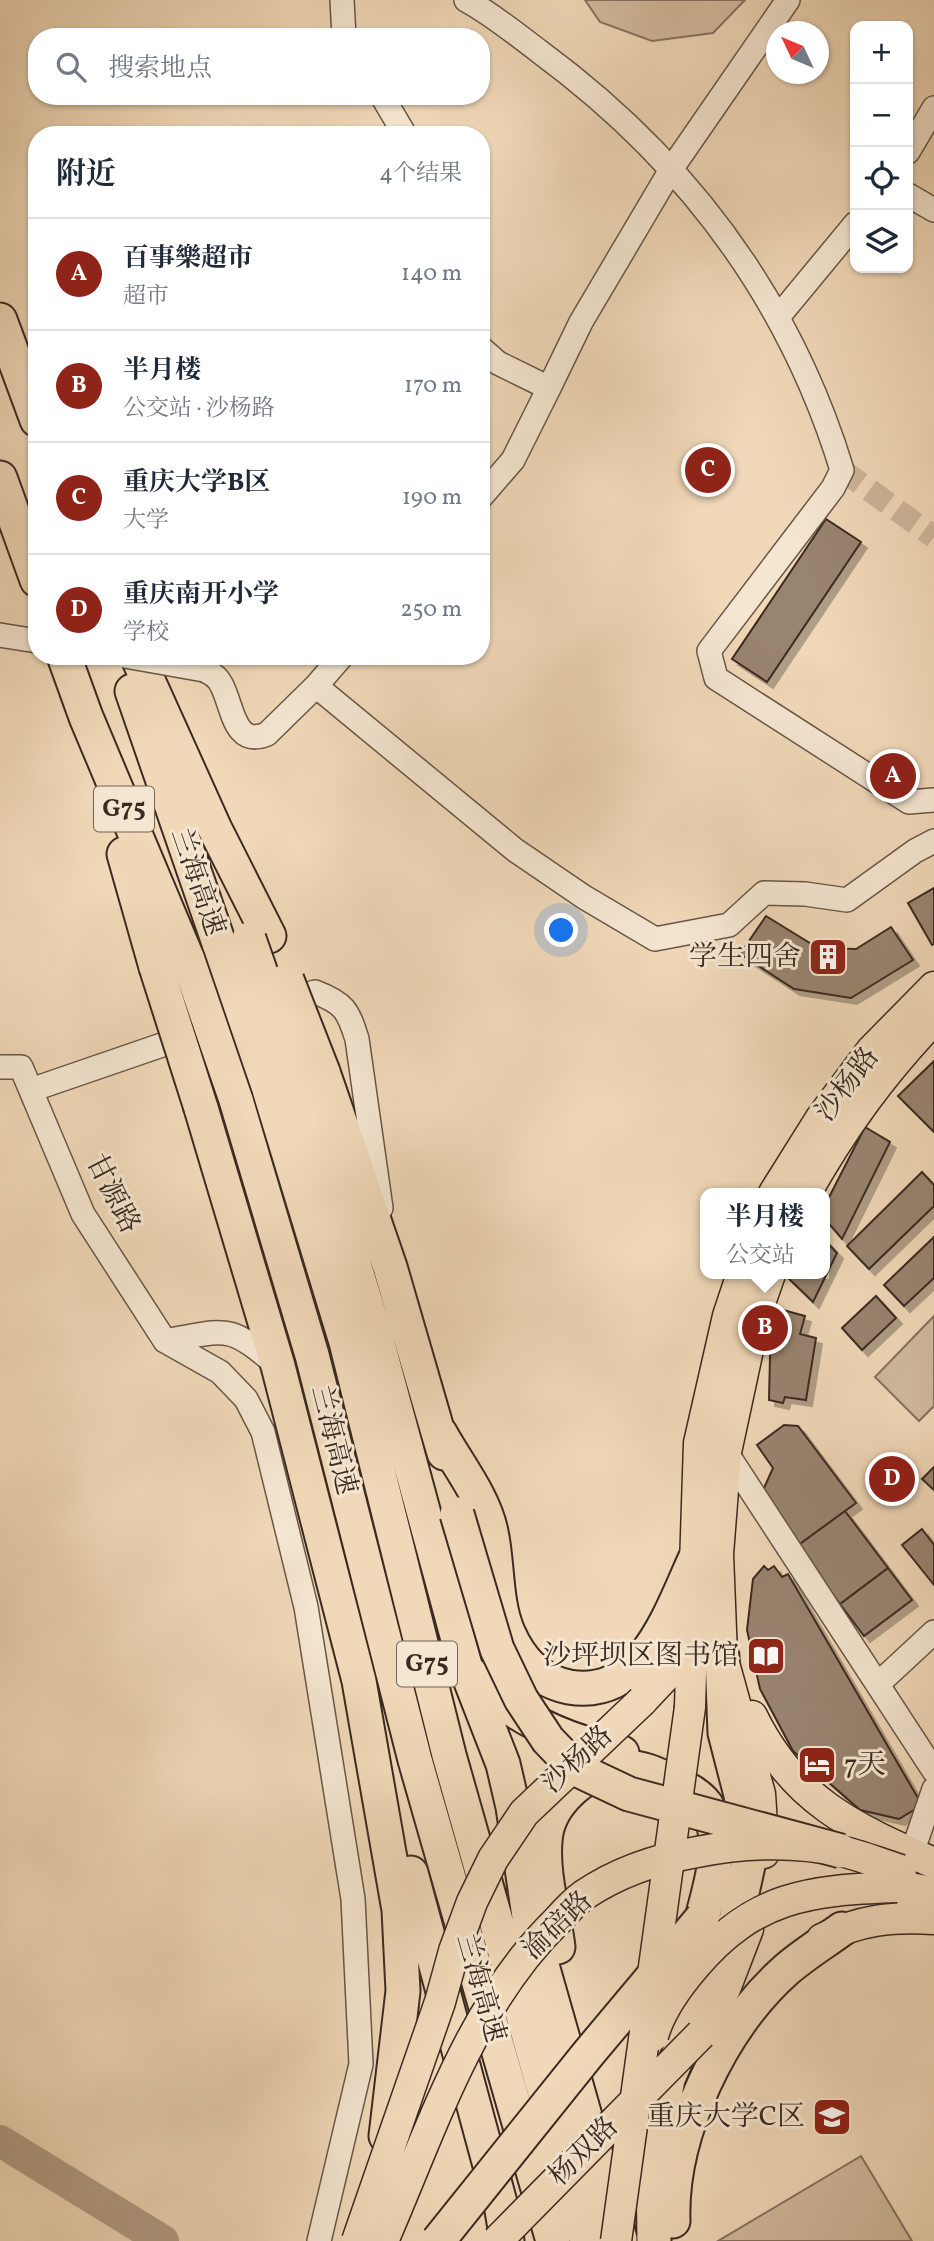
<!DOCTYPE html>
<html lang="zh">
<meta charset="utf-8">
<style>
:root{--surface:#fff;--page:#f6f6f7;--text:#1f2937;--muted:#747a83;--line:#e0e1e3;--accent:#8f2418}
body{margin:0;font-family:Vollkorn,"Noto Serif SC",serif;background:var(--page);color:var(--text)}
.controls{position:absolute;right:21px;top:21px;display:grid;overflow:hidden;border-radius:14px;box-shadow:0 2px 5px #0004}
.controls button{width:63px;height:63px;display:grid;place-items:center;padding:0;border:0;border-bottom:2px solid var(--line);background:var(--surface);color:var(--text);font:35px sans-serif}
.compass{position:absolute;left:766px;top:21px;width:63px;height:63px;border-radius:50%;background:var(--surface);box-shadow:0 2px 5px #0004;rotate:314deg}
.you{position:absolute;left:562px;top:931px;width:24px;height:24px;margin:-18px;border:5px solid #fff;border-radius:50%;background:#1a73e8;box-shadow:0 0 0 10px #1a73e833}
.badge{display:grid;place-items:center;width:46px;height:46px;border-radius:50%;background:var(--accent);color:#fff;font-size:23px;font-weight:700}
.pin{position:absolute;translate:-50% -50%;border:4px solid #fff;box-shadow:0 2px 7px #0006}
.popup{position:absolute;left:700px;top:1188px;width:130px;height:91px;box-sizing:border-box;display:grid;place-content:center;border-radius:14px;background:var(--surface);filter:drop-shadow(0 2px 5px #0005);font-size:23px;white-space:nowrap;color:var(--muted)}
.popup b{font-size:26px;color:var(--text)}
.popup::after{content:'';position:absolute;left:50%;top:100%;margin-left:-14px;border:14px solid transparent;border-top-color:var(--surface)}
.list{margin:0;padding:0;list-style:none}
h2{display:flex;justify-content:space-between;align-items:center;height:91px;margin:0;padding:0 28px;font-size:30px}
h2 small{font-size:23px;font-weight:400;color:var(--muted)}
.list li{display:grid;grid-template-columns:46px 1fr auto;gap:21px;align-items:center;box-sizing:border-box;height:112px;padding:0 28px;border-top:2px solid var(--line)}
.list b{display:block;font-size:26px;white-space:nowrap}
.list p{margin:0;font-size:23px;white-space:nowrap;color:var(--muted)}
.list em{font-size:23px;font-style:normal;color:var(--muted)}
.icon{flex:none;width:38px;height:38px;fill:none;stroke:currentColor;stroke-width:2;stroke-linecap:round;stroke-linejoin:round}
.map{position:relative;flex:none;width:934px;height:2241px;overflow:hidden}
.search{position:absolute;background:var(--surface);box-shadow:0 2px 5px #0004;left:28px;top:28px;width:462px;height:77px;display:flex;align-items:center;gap:18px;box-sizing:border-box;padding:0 24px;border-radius:28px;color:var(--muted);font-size:26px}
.panel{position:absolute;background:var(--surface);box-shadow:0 2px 5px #0004;left:28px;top:126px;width:462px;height:539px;border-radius:28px}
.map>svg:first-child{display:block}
.green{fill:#d1ba9e;stroke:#867260;stroke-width:2}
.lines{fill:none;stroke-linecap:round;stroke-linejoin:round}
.river{stroke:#b29d85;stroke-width:32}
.building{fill:#998470;stroke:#3b2a21;stroke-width:2;filter:url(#shadow)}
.minor-tunnel{stroke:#ccb59a;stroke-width:23;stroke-dasharray:23 11;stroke-linecap:butt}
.minor-casing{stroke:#685647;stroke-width:26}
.major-casing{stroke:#3b2a21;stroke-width:33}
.highway-casing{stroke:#3b2a21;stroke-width:37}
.minor{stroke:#f5e6d1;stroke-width:23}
.major{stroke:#f0d8b8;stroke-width:30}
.highway{stroke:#f0d8b8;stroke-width:33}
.minor-bridge-casing{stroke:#685647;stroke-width:26;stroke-linecap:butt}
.major-bridge-casing{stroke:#3b2a21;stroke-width:33;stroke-linecap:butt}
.highway-bridge-casing{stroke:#3b2a21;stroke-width:37;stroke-linecap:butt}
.minor-bridge{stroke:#f5e6d1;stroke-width:23}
.major-bridge{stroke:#f0d8b8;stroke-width:30}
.highway-bridge{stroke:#f0d8b8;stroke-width:33}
.labels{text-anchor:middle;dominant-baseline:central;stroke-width:6;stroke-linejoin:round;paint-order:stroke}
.shield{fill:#f5e6d1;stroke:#736256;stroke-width:2}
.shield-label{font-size:26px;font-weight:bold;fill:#3b2a21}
.street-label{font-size:28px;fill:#3b2a21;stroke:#f5e6d1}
.poi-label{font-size:28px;fill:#3b2a21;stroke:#f5e6d1;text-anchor:end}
</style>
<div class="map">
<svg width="934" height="2241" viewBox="0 0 934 2241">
<defs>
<filter id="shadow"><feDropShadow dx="6" dy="6" stdDeviation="0" flood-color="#0004"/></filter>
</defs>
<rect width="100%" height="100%" fill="#f0d8b8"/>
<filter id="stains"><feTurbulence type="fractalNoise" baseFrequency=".00286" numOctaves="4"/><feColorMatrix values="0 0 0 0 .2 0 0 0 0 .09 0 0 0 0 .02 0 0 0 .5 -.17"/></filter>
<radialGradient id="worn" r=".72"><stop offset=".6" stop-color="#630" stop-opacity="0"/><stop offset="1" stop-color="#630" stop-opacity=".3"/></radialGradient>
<path class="green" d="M585 0H745L713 33 652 41 600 22Z
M934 1316V1406L919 1421 875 1377Z
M861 2156 912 2241H718Z"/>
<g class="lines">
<path class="river" d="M0 2141 163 2241"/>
</g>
<path class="building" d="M826 519 861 542 767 682 732 659Z
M934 888V944L932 945 908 903Z
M766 916 818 948 856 949 891 927 913 960 851 998 794 989 740 954Z
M934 1061V1132L898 1096Z
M865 1127 890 1142 842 1239 824 1218V1207Z
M922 1172 934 1185V1206L869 1269 847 1246Z
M934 1237V1278L904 1306 884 1285Z
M824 1239 837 1253 813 1302 784 1274H824Z
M876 1296 896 1318 862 1350 842 1328Z
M783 1310 805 1316 800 1334 816 1338 806 1400 785 1397 783 1403 769 1400 770 1356Z
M784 1425 798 1426 856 1503 797 1546 764 1501V1488L773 1468 757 1445Z
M934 1467V1490L922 1479Z
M845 1511 888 1568 840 1604 797 1546Z
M922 1529 934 1545V1585L902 1545Z
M764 1566 768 1570 774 1566 782 1577 788 1574 922 1805 899 1819 860 1810 793 1751 760 1689 747 1630 753 1579Z
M888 1568 912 1600 864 1636 840 1604Z"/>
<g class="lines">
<path class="minor-tunnel" d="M842 470 934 537"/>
<g class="minor-casing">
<path id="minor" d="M342 0 344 37
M466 0C492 14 516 34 540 52 685 159 789 297 842 470L833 488 709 651 716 678 909 802 934 800
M382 96 405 135
M908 152 934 108
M908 195 934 210
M779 316 855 224
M481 348 498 363 549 388 581 322 672 168 788 0
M481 497 513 460 549 388
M0 635 37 641
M342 656 316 686 515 850 584 897 655 939 729 925 764 893 805 894 847 900 915 851 934 841
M204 670C211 673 217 676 221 684 233 705 233 748 267 734L316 686
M283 1003 315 992C344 1003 348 1010 357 1039L381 1208
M0 1067H21L83 1214 165 1341 220 1372 246 1399 263 1432 306 1607 353 1899 361 2064 319 2241
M31 1090 191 1035
M165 1341C228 1330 227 1323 278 1366
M726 1452 934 1771
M878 1684 934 1632
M912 1853 934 1789"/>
</g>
<g class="major-casing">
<path id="major" d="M774 1193 821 1118 871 1051 934 987
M806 1193C843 1127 882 1074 934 1019
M642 1701 673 1668 693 1627 699 1443 728 1316 742 1274
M690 1707 692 1638
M752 1716C793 1800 851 1827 934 1863
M764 1853 760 1794 722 1656 718 1554 726 1452 755 1317 770 1274
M822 1939C859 1920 893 1916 934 1919
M703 2030 725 1989 748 1929"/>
</g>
<g class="highway-casing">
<path id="highway" d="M0 320 37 420
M0 478 37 580
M64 656 86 717 188 960
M137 656 215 829 269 936
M132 691 220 946
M124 854 156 967
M323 1072 390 1267 444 1453
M298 1079 375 1333 466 1669 503 1764 513 1807 530 1923 620 2239
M268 1086 346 1342 449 1755 587 2241
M236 1100 312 1355 415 1760 553 2241
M201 1108 278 1366 359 1681 399 1910 403 1991 386 2136
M440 1433C457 1464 484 1497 491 1532 498 1564 495 1602 508 1632 520 1660 539 1681 569 1687 644 1700 671 1610 696 1557
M471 1674C510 1717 566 1741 622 1753
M411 1873 502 2210 507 2241
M897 1887 934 1894
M558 1947C554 1914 542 1875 545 1841 547 1805 583 1771 619 1768 639 1765 657 1774 675 1783 686 1788 702 1796 708 1808 725 1841 711 1884 702 1918
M673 2221C670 2134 721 2028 786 1970 803 1955 823 1943 842 1929
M654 2241 653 2161 668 2079 736 1920 749 1861 741 1795 725 1733 722 1656"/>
</g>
<use href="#minor" class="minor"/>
<use href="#major" class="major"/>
<use href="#highway" class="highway"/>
<g class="minor-bridge-casing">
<path id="minor-bridge" d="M125 656 204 670"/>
</g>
<g class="major-bridge-casing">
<path id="major-bridge" d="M653 2036C660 2010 677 1987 694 1967 754 1896 809 1890 897 1887
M357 2241 440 2002 454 1951 472 1902 493 1859 524 1813 642 1701
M383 2241C431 2131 470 2006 557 1921 565 1912 574 1902 584 1895 618 1872 657 1859 697 1852 743 1843 794 1841 840 1851 860 1855 881 1864 901 1870
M497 2241 701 2034
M616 2241 690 1707"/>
</g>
<g class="highway-bridge-casing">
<path id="highway-bridge" d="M249 939 298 1079
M220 946 268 1086
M188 960 236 1100
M156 967 201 1108
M287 980 323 1072
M457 1514 497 1649 521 1699 548 1740 576 1769 629 1794 841 1851
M438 2241 588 2054 702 1918"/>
</g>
<use href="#minor-bridge" class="minor-bridge"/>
<use href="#major-bridge" class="major-bridge"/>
<use href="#highway-bridge" class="highway-bridge"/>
</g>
<defs>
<g id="building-square" transform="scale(2.0125)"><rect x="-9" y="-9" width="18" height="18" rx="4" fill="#8f2418" stroke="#f5e6d1"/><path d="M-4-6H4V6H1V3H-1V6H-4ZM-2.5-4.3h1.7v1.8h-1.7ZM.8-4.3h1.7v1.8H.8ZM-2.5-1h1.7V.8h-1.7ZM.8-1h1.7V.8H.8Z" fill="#fff"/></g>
<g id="library-square" transform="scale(2.0125)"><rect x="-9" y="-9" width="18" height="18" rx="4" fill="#8f2418" stroke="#f5e6d1"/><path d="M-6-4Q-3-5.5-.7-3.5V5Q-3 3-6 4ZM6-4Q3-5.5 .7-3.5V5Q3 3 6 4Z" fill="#fff"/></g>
<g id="hotel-square" transform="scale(2.0125)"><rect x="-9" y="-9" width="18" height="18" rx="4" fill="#8f2418" stroke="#f5e6d1"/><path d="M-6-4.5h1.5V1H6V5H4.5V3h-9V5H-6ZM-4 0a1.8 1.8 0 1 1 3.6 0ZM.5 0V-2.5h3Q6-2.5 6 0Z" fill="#fff"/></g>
<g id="university-square" transform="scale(2.0125)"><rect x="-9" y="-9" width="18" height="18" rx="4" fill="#8f2418" stroke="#f5e6d1"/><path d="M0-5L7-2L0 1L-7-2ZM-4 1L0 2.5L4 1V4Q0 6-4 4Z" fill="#fff"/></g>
</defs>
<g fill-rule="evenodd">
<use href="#building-square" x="828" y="957"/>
<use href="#library-square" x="766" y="1656"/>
<use href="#hotel-square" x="817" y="1765"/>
<use href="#university-square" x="832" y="2117"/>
</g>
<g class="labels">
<g class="shield">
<rect x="94" y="786.5" width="60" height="45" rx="5"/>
<rect x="397" y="1641.5" width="60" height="45" rx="5"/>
</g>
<g class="shield-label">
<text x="124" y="809">G75</text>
<text x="427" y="1664">G75</text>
</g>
<g class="street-label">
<text transform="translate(197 882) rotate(71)">兰海高速</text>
<text transform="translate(848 1085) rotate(-53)">沙杨路</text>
<text transform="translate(112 1194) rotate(63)">甘源路</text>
<text transform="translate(333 1440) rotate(76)">兰海高速</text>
<text transform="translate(578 1760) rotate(-43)">沙杨路</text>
<text transform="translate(558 1926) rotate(-44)">渝碚路</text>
<text transform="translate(480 1988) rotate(74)">兰海高速</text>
<text transform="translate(584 2152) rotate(-45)">杨双路</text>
</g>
<g class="poi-label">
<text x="801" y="957">学生四舍</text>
<text x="739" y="1656">沙坪坝区图书馆</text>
<text x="844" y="1765" text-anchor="start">7天</text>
<text x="805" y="2117">重庆大学C区</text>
</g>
</g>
<rect width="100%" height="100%" filter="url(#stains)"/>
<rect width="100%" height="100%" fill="url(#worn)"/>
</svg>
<div class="controls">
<button>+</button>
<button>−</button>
<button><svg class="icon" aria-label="locate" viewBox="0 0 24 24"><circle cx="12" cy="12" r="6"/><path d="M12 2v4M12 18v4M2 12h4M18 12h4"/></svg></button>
<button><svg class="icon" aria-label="layers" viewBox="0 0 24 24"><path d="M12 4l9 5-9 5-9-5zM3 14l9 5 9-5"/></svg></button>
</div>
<svg class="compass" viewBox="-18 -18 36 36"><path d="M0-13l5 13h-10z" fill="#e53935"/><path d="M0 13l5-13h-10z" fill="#747a83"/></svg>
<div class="you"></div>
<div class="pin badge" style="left:893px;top:776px">A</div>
<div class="pin badge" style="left:765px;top:1328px">B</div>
<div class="popup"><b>半月楼</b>公交站</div>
<div class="pin badge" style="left:708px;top:470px">C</div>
<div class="pin badge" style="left:892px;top:1479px">D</div>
<div class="search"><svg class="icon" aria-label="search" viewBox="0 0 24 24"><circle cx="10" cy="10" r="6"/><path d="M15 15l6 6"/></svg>搜索地点</div>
<section class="panel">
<h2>附近<small>4个结果</small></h2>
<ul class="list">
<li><span class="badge">A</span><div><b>百事樂超市</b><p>超市</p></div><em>140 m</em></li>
<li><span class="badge">B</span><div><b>半月楼</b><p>公交站 · 沙杨路</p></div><em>170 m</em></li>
<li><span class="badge">C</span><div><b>重庆大学B区</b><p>大学</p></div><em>190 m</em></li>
<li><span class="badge">D</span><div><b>重庆南开小学</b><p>学校</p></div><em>250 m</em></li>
</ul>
</section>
</div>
